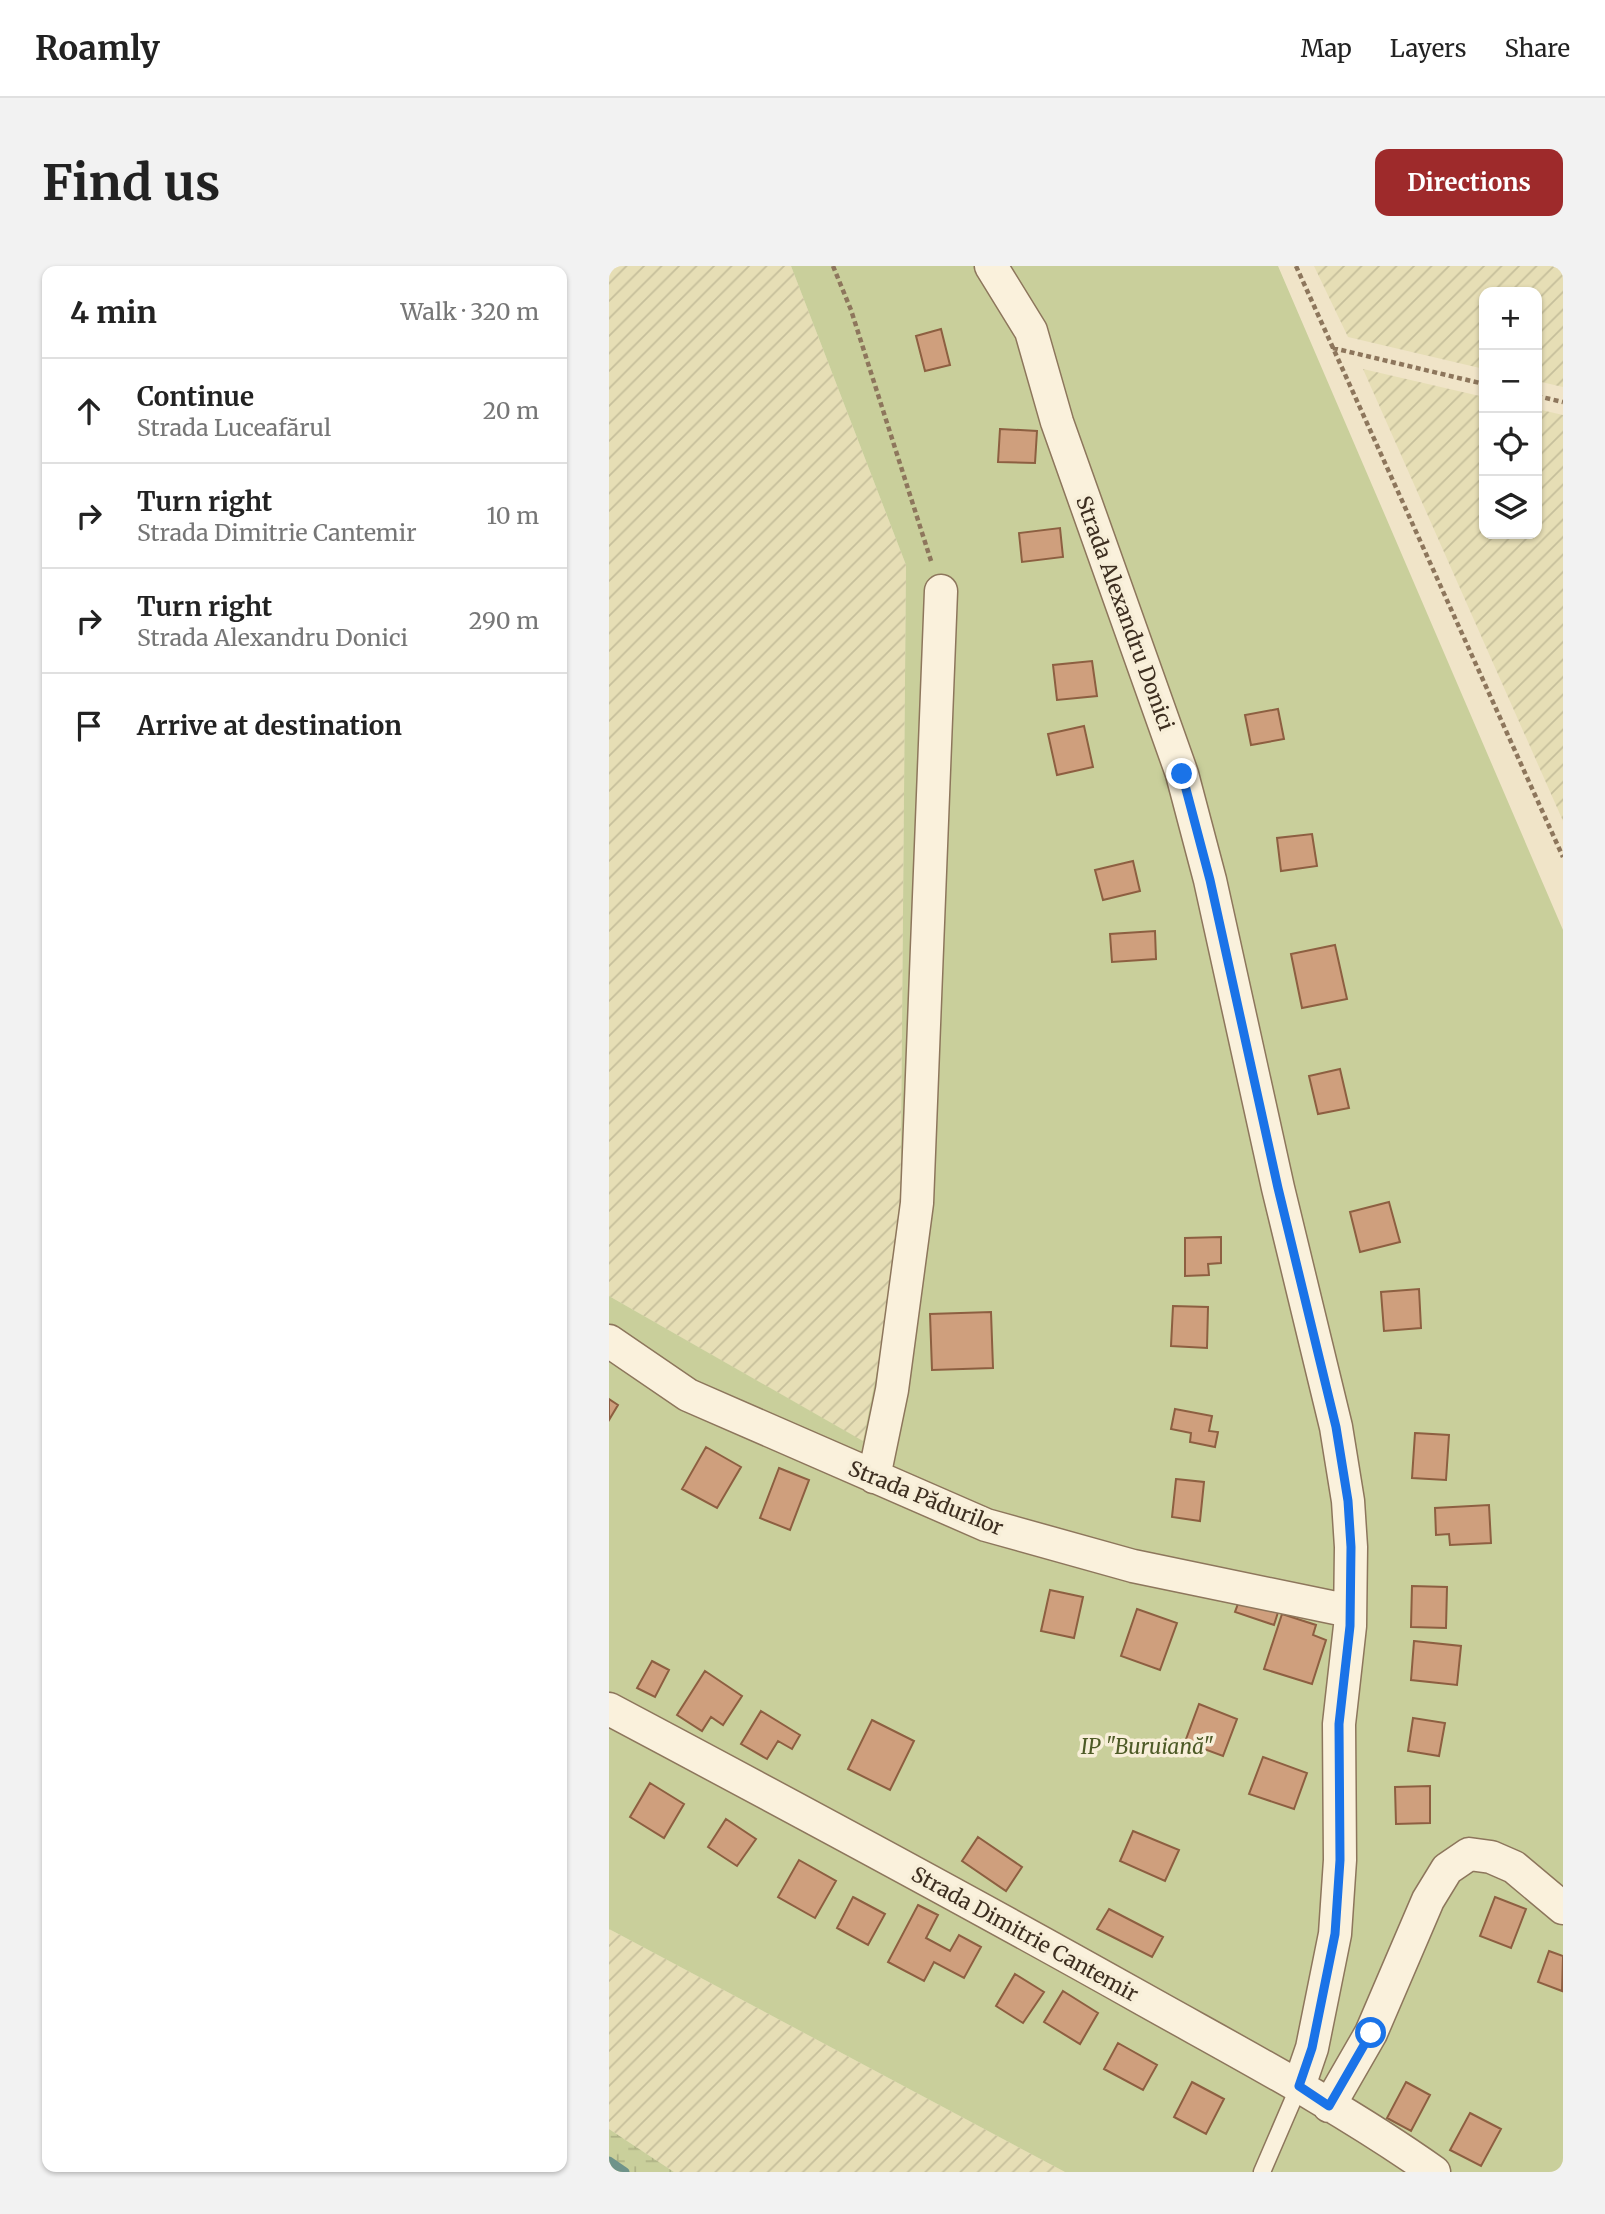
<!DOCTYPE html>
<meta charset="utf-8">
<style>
:root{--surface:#fff;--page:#f2f2f2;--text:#222;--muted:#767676;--line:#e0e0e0;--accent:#9e2a2b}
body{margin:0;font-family:Merriweather,serif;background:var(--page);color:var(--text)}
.controls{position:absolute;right:21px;top:21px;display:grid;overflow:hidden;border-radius:14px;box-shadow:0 2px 5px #0004}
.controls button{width:63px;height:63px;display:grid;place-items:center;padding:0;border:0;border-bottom:2px solid var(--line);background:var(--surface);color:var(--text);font:35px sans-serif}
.stop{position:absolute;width:21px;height:21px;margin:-16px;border:5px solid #1a73e8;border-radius:50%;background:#fff}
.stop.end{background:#1a73e8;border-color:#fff;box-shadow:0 2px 7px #0008}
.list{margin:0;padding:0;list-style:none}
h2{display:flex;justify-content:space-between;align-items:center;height:91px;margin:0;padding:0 28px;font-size:30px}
h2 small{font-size:23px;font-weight:400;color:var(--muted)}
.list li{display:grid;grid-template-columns:46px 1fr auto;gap:21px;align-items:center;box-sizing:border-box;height:105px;padding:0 28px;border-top:2px solid var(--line)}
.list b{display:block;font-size:26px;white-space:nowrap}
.list p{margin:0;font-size:23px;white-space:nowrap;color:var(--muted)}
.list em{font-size:23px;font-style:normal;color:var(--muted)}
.icon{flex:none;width:38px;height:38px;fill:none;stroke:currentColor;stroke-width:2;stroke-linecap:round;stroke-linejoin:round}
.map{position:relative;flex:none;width:954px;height:1906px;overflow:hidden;border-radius:14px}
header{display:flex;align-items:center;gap:42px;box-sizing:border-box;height:98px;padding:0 35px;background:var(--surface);border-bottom:2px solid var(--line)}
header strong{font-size:33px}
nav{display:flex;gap:38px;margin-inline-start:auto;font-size:24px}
.intro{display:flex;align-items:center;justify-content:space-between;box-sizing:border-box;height:168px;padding:0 42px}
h1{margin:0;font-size:49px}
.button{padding:18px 32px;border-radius:14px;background:var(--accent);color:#fff;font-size:24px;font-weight:700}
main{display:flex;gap:42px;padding:0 42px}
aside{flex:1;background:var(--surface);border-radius:14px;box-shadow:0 2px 5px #0004}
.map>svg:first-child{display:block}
.farmland{fill:url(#farmland-furrows)}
.green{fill:#c9cf9b}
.wetland{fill:url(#wetland-marsh)}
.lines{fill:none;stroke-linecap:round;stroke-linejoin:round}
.stream{stroke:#6f938a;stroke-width:9}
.building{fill:#cf9f7d;stroke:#8d5f41;stroke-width:2}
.service-casing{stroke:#8d765c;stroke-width:19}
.minor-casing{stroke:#8d765c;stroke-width:35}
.path{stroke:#8d765c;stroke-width:4.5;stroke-dasharray:5 3.5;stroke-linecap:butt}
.service{stroke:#faf1dc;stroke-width:16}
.minor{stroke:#faf1dc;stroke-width:32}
.route{stroke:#1a73e8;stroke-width:9}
.labels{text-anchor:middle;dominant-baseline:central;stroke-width:7;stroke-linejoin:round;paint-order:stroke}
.street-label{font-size:21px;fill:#3d2e20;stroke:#f7eed8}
.park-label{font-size:21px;font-style:italic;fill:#4d5a26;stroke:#f7eed8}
</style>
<header>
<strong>Roamly</strong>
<nav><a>Map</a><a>Layers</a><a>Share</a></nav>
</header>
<div class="intro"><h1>Find us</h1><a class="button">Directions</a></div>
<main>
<aside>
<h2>4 min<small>Walk · 320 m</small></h2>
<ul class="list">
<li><svg class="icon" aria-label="ahead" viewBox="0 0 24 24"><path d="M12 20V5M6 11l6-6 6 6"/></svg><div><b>Continue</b><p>Strada Luceafărul</p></div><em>20 m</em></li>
<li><svg class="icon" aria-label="right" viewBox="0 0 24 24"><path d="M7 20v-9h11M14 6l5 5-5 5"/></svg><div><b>Turn right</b><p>Strada Dimitrie Cantemir</p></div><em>10 m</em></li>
<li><svg class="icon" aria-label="right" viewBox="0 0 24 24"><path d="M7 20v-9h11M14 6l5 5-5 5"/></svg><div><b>Turn right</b><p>Strada Alexandru Donici</p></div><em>290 m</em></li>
<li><svg class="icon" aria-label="arrive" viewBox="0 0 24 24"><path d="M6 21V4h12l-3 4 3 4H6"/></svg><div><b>Arrive at destination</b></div></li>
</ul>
</aside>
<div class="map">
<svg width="954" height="1906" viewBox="0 0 954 1906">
<defs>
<pattern id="farmland-furrows" width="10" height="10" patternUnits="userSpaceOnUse" patternTransform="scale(1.75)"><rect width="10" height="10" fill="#e6deb5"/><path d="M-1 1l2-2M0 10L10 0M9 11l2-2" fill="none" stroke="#c6bf9b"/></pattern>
<pattern id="wetland-marsh" width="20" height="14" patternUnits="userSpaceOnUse" patternTransform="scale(1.75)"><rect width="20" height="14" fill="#c9cf9b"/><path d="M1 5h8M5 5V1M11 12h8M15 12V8" fill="none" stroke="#aeb285"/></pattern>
</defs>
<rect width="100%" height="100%" fill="#f0e4c8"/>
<path class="farmland" d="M0 0H182L297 299 291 991 255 1176 0 1030Z
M705 0H954V121L928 115V26H875V103L739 71Z
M754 103 875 131V268H928V143L954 149V555Z
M0 1663 456 1906H65L0 1863Z"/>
<path class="green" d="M182 0H669L954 664V1906H456L0 1663V1030L254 1175 291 991 297 299Z"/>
<path class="wetland" d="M0 1863 65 1906H0Z"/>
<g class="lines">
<path class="stream" d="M0 1895 16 1906"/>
</g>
<path class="building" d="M332 63 341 99 316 105 307 70Z
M391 163 428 165 426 197 389 196Z
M451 262 454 291 413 296 410 267Z
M483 395 488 430 448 434 444 399Z
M669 443 675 473 642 479 636 449Z
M475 460 484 501 448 509 439 468Z
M703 568 708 600 672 605 668 572Z
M524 595 531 625 494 634 486 604Z
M546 665 547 693 503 696 501 668Z
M726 679 738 733 693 742 682 688Z
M731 803 740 842 709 848 700 810Z
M780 936 791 976 751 986 741 946Z
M612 971V997L599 998 600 1009 576 1010V972Z
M810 1023 812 1062 775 1065 772 1026Z
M564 1040 599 1041 598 1082 562 1080Z
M382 1046 384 1102 323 1104 321 1048Z
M0 1133 9 1139 0 1154Z
M566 1143 603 1150 600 1165 609 1166 606 1181 581 1176 582 1167 562 1163Z
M806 1167 840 1169 837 1214 803 1212Z
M97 1181 132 1201 108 1242 73 1223Z
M170 1202 200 1214 181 1264 151 1252Z
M567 1213 595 1216 591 1255 563 1251Z
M880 1239 882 1277 841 1279 840 1268 827 1269 826 1242Z
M803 1320 838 1321 837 1362 802 1361Z
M441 1324 474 1331 465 1372 432 1365Z
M633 1327 671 1340 665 1359 626 1346Z
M528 1343 568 1357 551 1404 512 1390Z
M673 1348 707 1359 704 1369 717 1374 703 1418 655 1403Z
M805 1375 852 1380 848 1419 802 1414Z
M43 1395 60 1404 46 1431 28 1422Z
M96 1405 133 1430 114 1459 102 1451 93 1465 68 1449Z
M590 1438 628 1453 614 1490 576 1476Z
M152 1445 191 1469 183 1483 169 1475 158 1493 132 1478Z
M804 1452 836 1457 830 1490 799 1485Z
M263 1454 305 1475 281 1524 239 1503Z
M654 1491 698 1507 685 1543 640 1528Z
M41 1517 75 1538 55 1572 21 1551Z
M821 1520V1557L787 1558 786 1521Z
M117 1553 147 1573 128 1600 99 1581Z
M524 1565 570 1584 556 1615 511 1595Z
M369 1571 413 1601 397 1625 353 1595Z
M190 1594 227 1615 206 1652 169 1631Z
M244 1631 276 1648 259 1679 228 1662Z
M886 1631 917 1643 902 1682 871 1670Z
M309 1639 329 1649 317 1672 341 1685 350 1669 372 1681 355 1712 325 1696 315 1715 279 1696Z
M500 1643 554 1671 543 1691 488 1663Z
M940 1685 954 1690 953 1725 929 1716Z
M406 1708 435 1726 414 1757 387 1740Z
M454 1725 489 1747 471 1778 435 1756Z
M509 1777 548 1799 534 1824 495 1803Z
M583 1816 615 1833 597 1868 565 1851Z
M797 1816 821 1829 802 1865 778 1852Z
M861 1847 892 1863 872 1900 841 1884Z"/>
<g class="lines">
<g class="service-casing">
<path id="service" d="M653 1906 690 1820"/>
</g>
<g class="minor-casing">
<path id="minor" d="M382 0 422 65 448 156 573 508 601 614 669 922 727 1161 739 1235 742 1281 741 1360 730 1458 731 1594 726 1668 703 1782 690 1820
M0 1075 79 1129 377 1259 524 1300 741 1345
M265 1211 283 1124 308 937 332 325
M0 1443C179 1538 358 1634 534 1733 632 1788 733 1841 825 1906
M720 1840 762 1767 819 1634 838 1603 860 1588 882 1591 905 1601 954 1642"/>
</g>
<path class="path" d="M224 0 242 44 323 298
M687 0 954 591
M724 82 875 118
M928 130 954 136"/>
<use href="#service" class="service"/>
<use href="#minor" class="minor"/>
</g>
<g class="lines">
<path class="route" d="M573 508 601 614 669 922 727 1161 739 1235 742 1281 741 1360 730 1458 731 1594 726 1668 703 1782 690 1820 720 1840 762 1767"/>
</g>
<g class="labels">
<g class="street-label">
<text transform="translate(516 347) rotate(70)">Strada Alexandru Donici</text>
<text transform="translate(317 1232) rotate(22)">Strada Pădurilor</text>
<text transform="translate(416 1668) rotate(29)">Strada Dimitrie Cantemir</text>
</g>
<g class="park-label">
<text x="538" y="1480">IP "Buruiană"</text>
</g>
</g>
</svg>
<div class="controls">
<button>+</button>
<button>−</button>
<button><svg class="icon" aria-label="locate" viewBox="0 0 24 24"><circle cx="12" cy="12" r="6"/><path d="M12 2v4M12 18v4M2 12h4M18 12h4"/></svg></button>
<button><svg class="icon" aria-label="layers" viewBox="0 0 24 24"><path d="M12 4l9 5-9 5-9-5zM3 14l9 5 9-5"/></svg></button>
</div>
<div class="stop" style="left:762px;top:1767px"></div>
<div class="stop end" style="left:573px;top:508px"></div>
</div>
</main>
